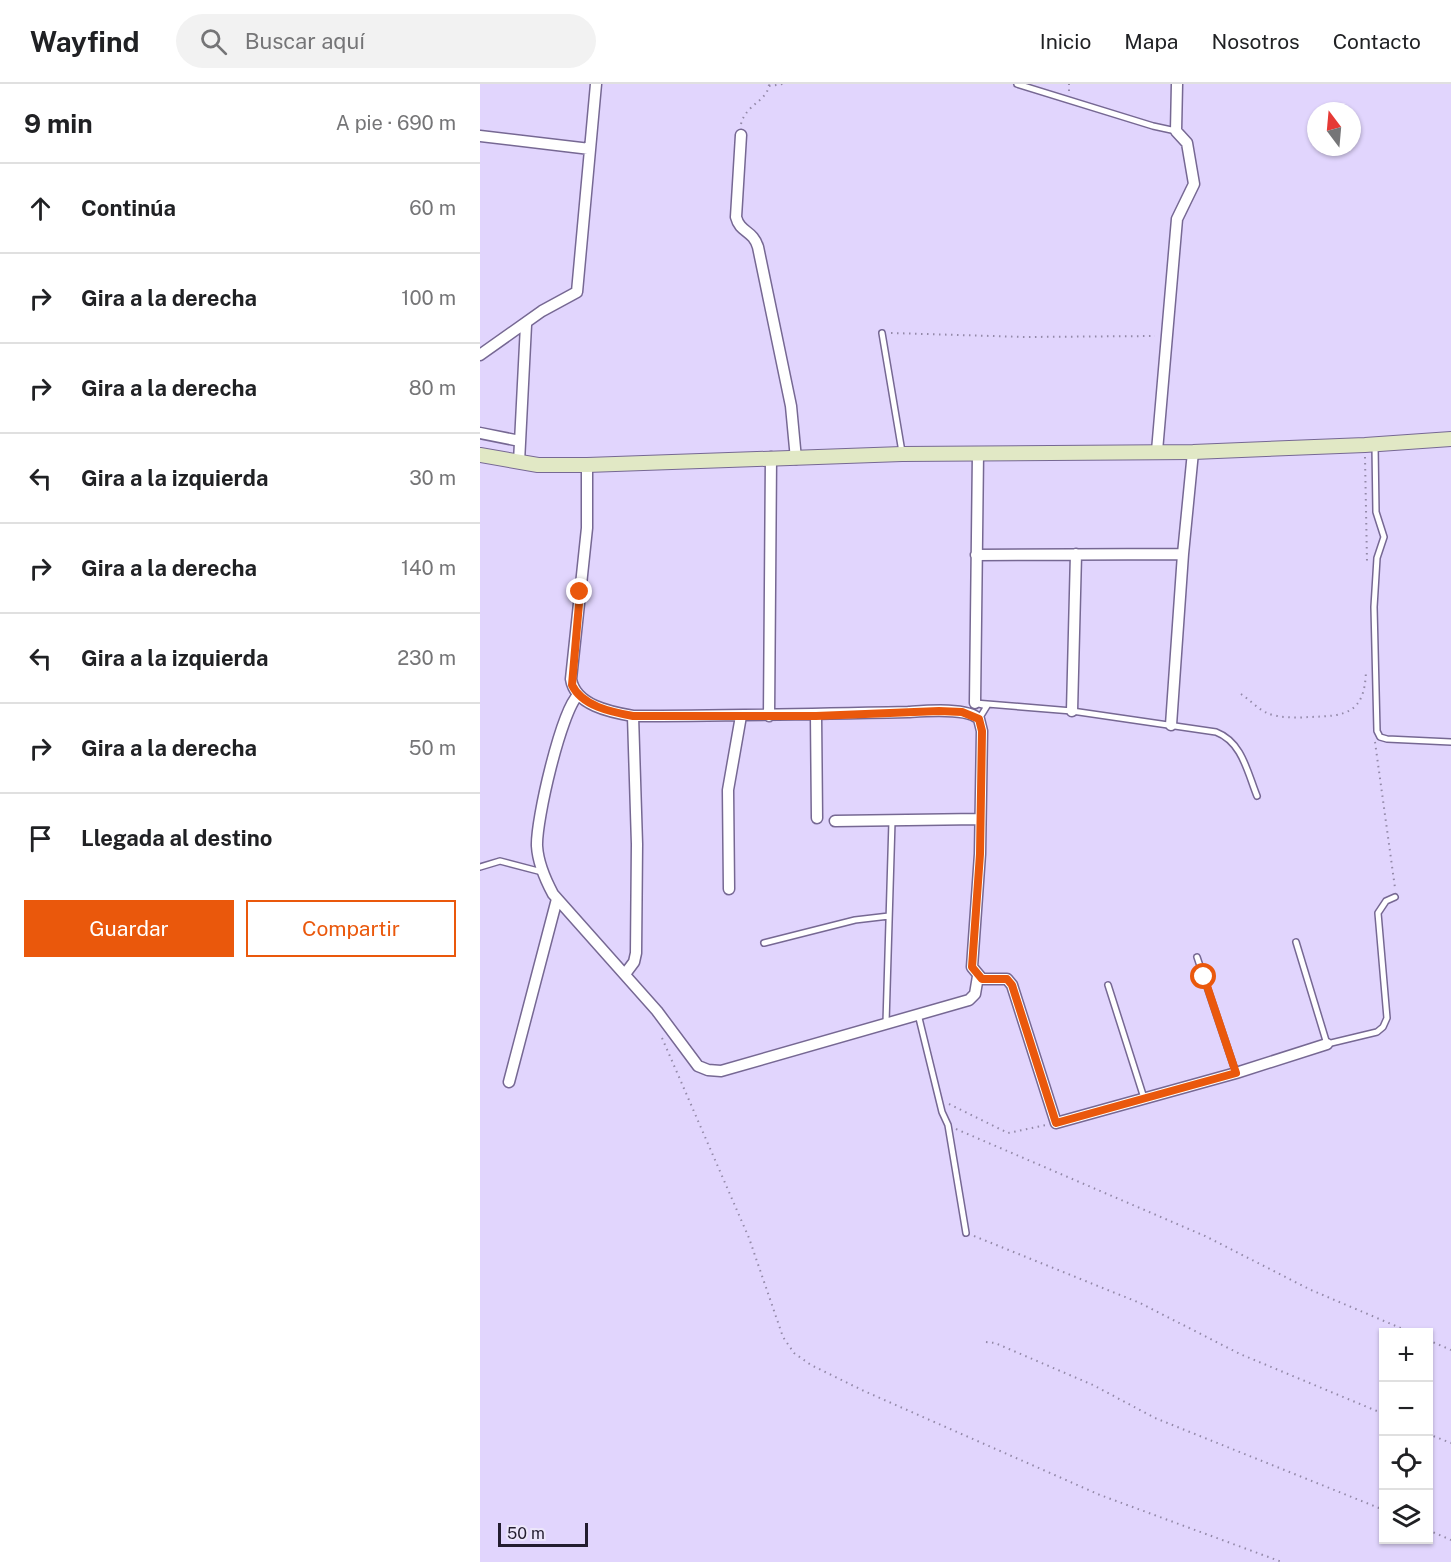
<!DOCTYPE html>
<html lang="es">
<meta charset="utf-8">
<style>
:root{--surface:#fff;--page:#f2f2f2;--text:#202124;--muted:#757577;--line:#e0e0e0;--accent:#ea580c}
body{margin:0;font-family:"Public Sans",sans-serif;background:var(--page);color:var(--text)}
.controls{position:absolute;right:18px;bottom:18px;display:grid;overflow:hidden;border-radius:0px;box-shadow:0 2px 4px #0004}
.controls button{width:54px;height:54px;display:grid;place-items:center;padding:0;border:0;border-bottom:2px solid var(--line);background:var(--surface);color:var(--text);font:30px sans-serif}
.compass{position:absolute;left:827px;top:18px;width:54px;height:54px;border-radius:50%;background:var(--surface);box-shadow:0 2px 4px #0004;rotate:344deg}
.scale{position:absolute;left:18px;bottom:15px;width:90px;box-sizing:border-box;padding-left:6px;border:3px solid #231d2f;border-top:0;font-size:16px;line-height:21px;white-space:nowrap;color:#231d2f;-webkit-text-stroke:4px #ece6fa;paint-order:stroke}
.stop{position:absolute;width:18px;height:18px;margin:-14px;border:4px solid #ea580c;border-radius:50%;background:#fff}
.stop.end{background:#ea580c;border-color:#fff;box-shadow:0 2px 6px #0008}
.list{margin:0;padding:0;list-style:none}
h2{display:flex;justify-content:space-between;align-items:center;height:78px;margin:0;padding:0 24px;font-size:26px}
h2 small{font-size:20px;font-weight:400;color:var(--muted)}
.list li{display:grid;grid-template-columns:39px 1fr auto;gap:18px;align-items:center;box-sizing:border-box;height:90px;padding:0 24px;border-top:2px solid var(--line)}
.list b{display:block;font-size:22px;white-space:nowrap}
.list em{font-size:20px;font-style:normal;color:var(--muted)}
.actions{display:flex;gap:12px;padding:18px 24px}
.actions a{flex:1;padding:14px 0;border:2px solid var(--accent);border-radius:0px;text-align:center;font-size:21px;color:var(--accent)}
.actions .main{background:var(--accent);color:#fff}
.icon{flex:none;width:33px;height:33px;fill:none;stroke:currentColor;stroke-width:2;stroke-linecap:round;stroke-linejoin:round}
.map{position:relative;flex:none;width:971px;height:1478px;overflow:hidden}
header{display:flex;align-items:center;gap:36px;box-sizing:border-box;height:84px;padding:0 30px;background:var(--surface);border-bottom:2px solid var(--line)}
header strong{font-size:28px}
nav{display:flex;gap:33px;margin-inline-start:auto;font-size:21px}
.search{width:420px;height:54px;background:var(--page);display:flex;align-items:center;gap:15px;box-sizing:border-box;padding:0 21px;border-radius:33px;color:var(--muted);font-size:22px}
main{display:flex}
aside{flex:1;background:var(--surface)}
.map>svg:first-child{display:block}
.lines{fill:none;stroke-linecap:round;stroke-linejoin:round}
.lane-casing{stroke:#766893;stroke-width:8}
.street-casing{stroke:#766893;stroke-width:13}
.secondary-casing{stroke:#766893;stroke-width:16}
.path{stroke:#9389a8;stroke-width:2;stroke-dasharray:1.5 4.5;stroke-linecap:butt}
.lane{stroke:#fff;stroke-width:5}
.street{stroke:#fff;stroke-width:10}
.secondary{stroke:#e1e8c5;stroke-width:14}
.route{stroke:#ea580c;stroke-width:8}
</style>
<header>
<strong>Wayfind</strong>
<div class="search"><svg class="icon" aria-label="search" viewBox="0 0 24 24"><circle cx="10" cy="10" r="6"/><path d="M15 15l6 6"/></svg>Buscar aquí</div>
<nav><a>Inicio</a><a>Mapa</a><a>Nosotros</a><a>Contacto</a></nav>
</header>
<main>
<aside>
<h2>9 min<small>A pie · 690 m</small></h2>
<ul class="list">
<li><svg class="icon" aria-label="ahead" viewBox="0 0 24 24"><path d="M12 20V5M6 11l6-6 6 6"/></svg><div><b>Continúa</b></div><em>60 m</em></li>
<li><svg class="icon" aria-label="right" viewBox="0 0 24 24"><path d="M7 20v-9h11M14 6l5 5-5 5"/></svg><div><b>Gira a la derecha</b></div><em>100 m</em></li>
<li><svg class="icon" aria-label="right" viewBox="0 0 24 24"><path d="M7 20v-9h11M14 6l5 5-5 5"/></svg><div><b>Gira a la derecha</b></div><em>80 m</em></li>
<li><svg class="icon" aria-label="left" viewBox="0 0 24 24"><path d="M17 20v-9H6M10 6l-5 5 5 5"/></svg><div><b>Gira a la izquierda</b></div><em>30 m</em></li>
<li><svg class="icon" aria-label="right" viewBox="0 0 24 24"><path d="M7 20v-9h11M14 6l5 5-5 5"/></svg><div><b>Gira a la derecha</b></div><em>140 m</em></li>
<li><svg class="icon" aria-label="left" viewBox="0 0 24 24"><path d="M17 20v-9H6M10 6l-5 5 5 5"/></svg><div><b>Gira a la izquierda</b></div><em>230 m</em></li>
<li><svg class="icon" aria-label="right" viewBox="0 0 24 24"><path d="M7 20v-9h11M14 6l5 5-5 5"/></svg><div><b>Gira a la derecha</b></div><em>50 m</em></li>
<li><svg class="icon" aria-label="arrive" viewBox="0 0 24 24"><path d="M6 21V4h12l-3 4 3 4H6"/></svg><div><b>Llegada al destino</b></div></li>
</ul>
<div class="actions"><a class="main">Guardar</a><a>Compartir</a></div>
</aside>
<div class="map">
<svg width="971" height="1478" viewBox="0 0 971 1478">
<rect width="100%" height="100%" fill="#e1d5fd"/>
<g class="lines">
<g class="lane-casing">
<path id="lane" d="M537 0 673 42 696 47
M402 249 422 368
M895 362 896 428 904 453 897 474 894 523 897 647 900 653 907 655 971 658
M499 635 507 622 495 619 592 627 736 648C762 658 767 687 777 712
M0 783 20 777 62 788
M816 858 847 960 897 948 903 943 907 934 898 829 906 817 915 813
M284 859 375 836 409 832
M717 873 756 989
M628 901 664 1014
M438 930 462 1028 468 1041 486 1149
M406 939 412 737"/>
</g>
<g class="street-casing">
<path id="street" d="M261 51 256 133C260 149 273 146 278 163L311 322 316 375
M0 52 110 65
M0 271 62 227 97 208 116 0
M0 349 40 357
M677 367 697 135 714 100 707 59 696 47 697 0
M39 378 46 241
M107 381V444L91 595C95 621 130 628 153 632 244 632 336 630 428 628 444 627 487 623 499 635L502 647 500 770 492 883 502 895H527L532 901 576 1039 756 989 847 960
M496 471 703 470
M98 611C81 628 56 736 57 762 58 779 65 795 73 810L177 927 218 982 228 986 241 987 489 916 495 910 498 892
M495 619 498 369
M592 627 596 470
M336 631 337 734
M289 632 291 373
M691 641 703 470 713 368
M355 737 499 735
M249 805 248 706 261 632
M145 890 154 878 156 869 157 760 153 632
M29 998 77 815"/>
</g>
<g class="secondary-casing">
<path id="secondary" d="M0 371 58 381H107L422 370 713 368 885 361 971 355"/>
</g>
<path class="path" d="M289 2 303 0
M589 7V0
M261 40C266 20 288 17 289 0
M411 249 545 253 675 252
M885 373 887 478
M761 610C770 616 778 625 787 629 798 634 817 634 829 633 866 632 885 630 886 586
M895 658 915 804
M182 954 269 1154 303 1253 314 1269 331 1281 384 1307 620 1411 802 1478
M469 1020 528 1049 566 1041
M476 1045 725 1152 831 1206 930 1248
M494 1152 660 1219 760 1270 904 1330
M948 1256 971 1266
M506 1258 515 1259 613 1301 675 1334 904 1426
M948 1350 971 1359
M948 1446 971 1456"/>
<use href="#lane" class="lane"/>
<use href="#street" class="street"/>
<use href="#secondary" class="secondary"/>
</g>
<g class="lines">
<path class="route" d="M100 508 92 601C102 622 131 628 153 632H336L459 627 482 628 499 635 502 647 500 770 492 883 502 895H527L532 901 576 1039 756 989 724 893"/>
</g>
</svg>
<div class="controls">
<button>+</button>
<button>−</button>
<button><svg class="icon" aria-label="locate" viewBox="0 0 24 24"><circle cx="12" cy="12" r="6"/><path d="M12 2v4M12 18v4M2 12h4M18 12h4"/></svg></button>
<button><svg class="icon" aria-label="layers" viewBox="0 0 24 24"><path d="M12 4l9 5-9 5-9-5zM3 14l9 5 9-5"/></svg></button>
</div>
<svg class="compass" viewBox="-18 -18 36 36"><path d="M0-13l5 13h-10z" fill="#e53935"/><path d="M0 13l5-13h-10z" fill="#757577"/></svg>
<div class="scale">50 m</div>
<div class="stop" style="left:724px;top:893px"></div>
<div class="stop end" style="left:100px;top:508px"></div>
</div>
</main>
